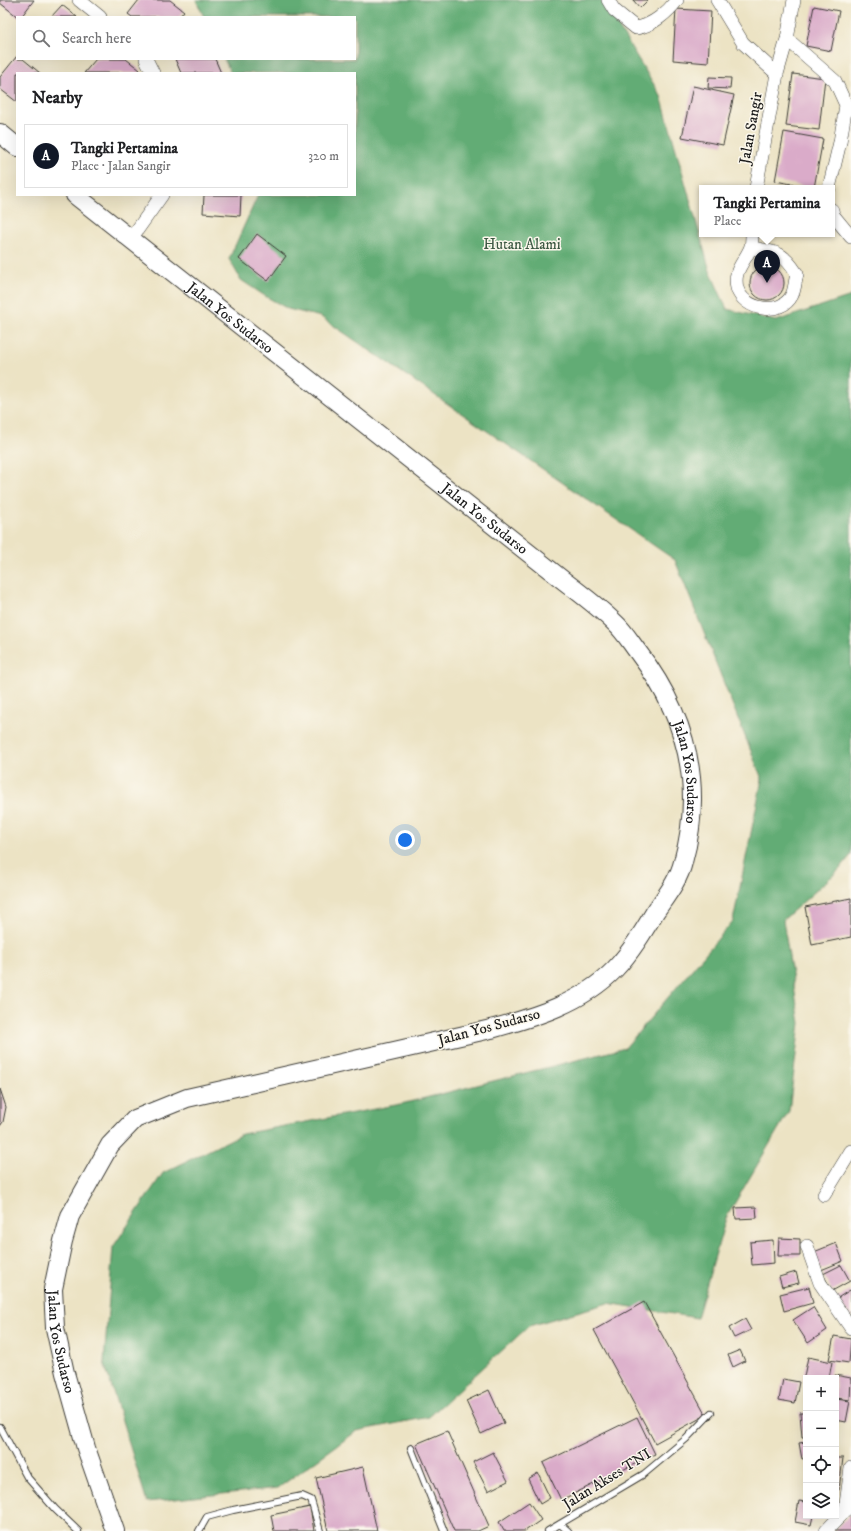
<!DOCTYPE html>
<meta charset="utf-8">
<style>
:root{--surface:#fff;--page:#f2f2f2;--text:#202124;--muted:#757577;--line:#e0e0e0;--accent:#111827}
body{margin:0;font-family:"IM FELL DW Pica",serif;background:var(--page);color:var(--text)}
.controls{position:absolute;right:12px;bottom:12px;display:grid;overflow:hidden;border-radius:0px;box-shadow:0 4px 16px #0002}
.controls button{width:36px;height:36px;display:grid;place-items:center;padding:0;border:0;border-bottom:1px solid var(--line);background:var(--surface);color:var(--text);font:20px sans-serif}
.you{position:absolute;left:405px;top:840px;width:14px;height:14px;margin:-10px;border:3px solid #fff;border-radius:50%;background:#1a73e8;box-shadow:0 0 0 6px #1a73e833}
.badge{display:grid;place-items:center;width:26px;height:26px;border-radius:50%;background:var(--accent);color:#fff;font-size:13px;font-weight:700}
.pin{position:absolute;translate:-50% -33px;filter:drop-shadow(0 1px 2px #0008)}
.pin::after{content:'';position:absolute;top:21px;width:14px;height:12px;background:inherit;clip-path:polygon(0 0,100% 0,50% 100%)}
.popup{position:absolute;left:699px;top:185px;width:136px;height:52px;box-sizing:border-box;display:grid;place-content:center;border-radius:0px;background:var(--surface);filter:drop-shadow(0 1px 3px #0005);font-size:13px;white-space:nowrap;color:var(--muted)}
.popup b{font-size:15px;color:var(--text)}
.popup::after{content:'';position:absolute;left:50%;top:100%;margin-left:-8px;border:8px solid transparent;border-top-color:var(--surface)}
.list{margin:0;padding:0;list-style:none}
h2{display:flex;justify-content:space-between;align-items:center;height:52px;margin:0;padding:0 16px;font-size:17px}
h2 small{font-size:13px;font-weight:400;color:var(--muted)}
.list li{display:grid;grid-template-columns:26px 1fr auto;gap:12px;align-items:center;box-sizing:border-box;height:64px;margin:0 8px 8px;padding:0 8px;border:1px solid var(--line);border-radius:0px}
.list b{display:block;font-size:15px;white-space:nowrap}
.list p{margin:0;font-size:13px;white-space:nowrap;color:var(--muted)}
.list em{font-size:13px;font-style:normal;color:var(--muted)}
.icon{flex:none;width:22px;height:22px;fill:none;stroke:currentColor;stroke-width:2;stroke-linecap:round;stroke-linejoin:round}
.map{position:relative;flex:none;width:851px;height:1531px;overflow:hidden}
.search{position:absolute;background:var(--surface);box-shadow:0 4px 16px #0002;left:16px;top:16px;width:340px;height:44px;display:flex;align-items:center;gap:10px;box-sizing:border-box;padding:0 14px;border-radius:0px;color:var(--muted);font-size:15px}
.panel{position:absolute;background:var(--surface);box-shadow:0 4px 16px #0002;left:16px;top:72px;width:340px;height:124px;border-radius:0px}
.map>svg:first-child{display:block}
.forest{fill:#62ac74;stroke:#3f6448}
.building{fill:#daabc9}
.lines{fill:none;stroke-linecap:round;stroke-linejoin:round}
.lane-casing{stroke:#3b3a35;stroke-width:8}
.street-casing{stroke:#3b3a35;stroke-width:14}
.secondary-casing{stroke:#3b3a35;stroke-width:20}
.lane{stroke:#fff;stroke-width:6}
.street{stroke:#fff;stroke-width:13}
.secondary{stroke:#fff;stroke-width:18}
.labels{text-anchor:middle;dominant-baseline:central;stroke-width:3;stroke-linejoin:round;paint-order:stroke}
.street-label{font-size:15px;fill:#1c1c1c;stroke:#fbf7ec}
.park-label{font-size:15px;fill:#3c5842;stroke:#fbf7ec}
</style>
<div class="map">
<svg width="851" height="1531" viewBox="0 0 851 1531">
<rect width="100%" height="100%" fill="#fbf7ec"/>
<filter id="ink" filterUnits="userSpaceOnUse"><feTurbulence type="fractalNoise" baseFrequency=".025" numOctaves="2"/><feDisplacementMap in="SourceGraphic" scale="8" xChannelSelector="R" yChannelSelector="G"/><feConvolveMatrix kernelMatrix="1 2 1 2 8 2 1 2 1" color-interpolation-filters="sRGB"/></filter>
<filter id="wash" filterUnits="userSpaceOnUse"><feTurbulence type="fractalNoise" baseFrequency=".012" numOctaves="4" result="noise"/><feDisplacementMap in="SourceGraphic" scale="16" xChannelSelector="R" yChannelSelector="G"/><feGaussianBlur stdDeviation="0.9" result="paint"/><feColorMatrix in="noise" values="0 0 0 0 0 0 0 0 0 0 0 0 0 0 0 0 0 1.4 0 .05"/><feComposite in="paint" operator="in"/></filter>
<g filter="url(#wash)">
<rect width="100%" height="100%" fill="#ece3c4"/>
<path class="forest" d="M196 0H602L661 96 710 271 727 309 776 321 851 296V855L839 870 783 920 800 1023 789 1111 726 1218 697 1318 608 1303 529 1326 429 1417 357 1431 278 1488 147 1502 104 1362 113 1247 163 1173 242 1134 401 1104 625 1048 733 921 762 779 675 560 321 317 288 309 265 296 241 280 229 259 258 195H355V73H231L224 59H355V17H204Z"/>
<g id="blocks">
<path class="building" d="M0 0H34L21 17H18L0 3Z
M139 0H170L184 11 179 17H132L128 14Z
M633 0H648L640 8Z
M62 5 77 17H51Z
M814 6 839 11 831 51 806 46Z
M676 9 711 11 708 63 673 60Z
M17 56V59H23L40 73H17V102L0 89V77Z
M96 59H126L140 70 138 73H84Z
M175 59H215L221 73H181Z
M793 74 825 78 819 130 786 126Z
M709 77 731 78 730 89 708 88Z
M693 86 734 95 723 145 682 137Z
M784 132 823 139 814 188 775 181Z
M204 195H241L240 216 203 213Z
M257 234 286 256 268 281 239 259Z
M750 283a17 17 0 1 1 34 0a17 17 0 1 1-34 0Z
M851 898V937L812 945 805 907Z
M0 1089 6 1107 3 1122 0 1126Z
M756 1207 757 1218 736 1219 735 1208Z
M779 1238 800 1239V1256H778Z
M773 1240 774 1263 752 1265 750 1242Z
M836 1243 843 1261 821 1270 814 1252Z
M841 1265 850 1281 832 1291 823 1274Z
M796 1272 799 1283 782 1287 779 1277Z
M809 1287 813 1303 784 1311 780 1294Z
M850 1290 851 1291V1318L836 1299Z
M644 1302 706 1415 655 1443 594 1330Z
M813 1307 827 1330 808 1343 793 1320Z
M745 1319 751 1330 734 1338 729 1328Z
M834 1336 851 1339 849 1363 829 1360Z
M740 1350 745 1361 733 1367 728 1355Z
M808 1357 832 1362 829 1378H806V1382L803 1381Z
M835 1375 851 1378 850 1400 836 1398Z
M783 1379 799 1382 795 1403 779 1400Z
M489 1390 504 1423 481 1434 466 1401Z
M836 1399 850 1401 846 1422 836 1420Z
M800 1413H806V1437H802Z
M637 1417 655 1454 561 1500 543 1463Z
M447 1431 489 1526 478 1531H454L416 1444Z
M806 1442V1458L802 1459 799 1443Z
M493 1452 508 1481 488 1491 473 1462Z
M836 1458H843L839 1490H836Z
M363 1467 377 1531H328L316 1478Z
M538 1473 550 1498 540 1504 528 1479Z
M799 1501 806 1502V1516H813L811 1525 795 1522Z
M529 1502 541 1520 525 1531H504L499 1522Z
M310 1507 314 1531H274L271 1515Z
M851 1514V1531H834Z"/>
</g>
</g>
<g filter="url(#ink)">
<use href="#blocks" fill-opacity="0" stroke="#3b3a35" stroke-width="1"/>
<g class="lines">
<g class="lane-casing">
<path id="lane" d="M0 1427 27 1477 55 1509 78 1531
M411 1448 444 1531
M560 1524 568 1531
M199 1531 207 1517 233 1510 302 1496 311 1500 320 1531
M548 1531 644 1474 686 1439 711 1413"/>
</g>
<g class="street-casing">
<path id="street" d="M79 0 100 17
M608 0 614 10 636 28C652 26 668 12 677 0
M717 0 743 43 777 74
M787 39 835 81 846 105 840 142 829 188
M146 59 153 73
M756 188 777 74 787 39 794 0
M832 210 833 215 851 237
M130 240 162 195
M751 248C777 252 783 252 797 274 795 281 795 289 792 295 781 317 743 310 737 288 733 271 743 264 750 249 752 245 752 239 752 234
M824 1195 851 1151
M807 1246 820 1283 851 1328
M826 1531 845 1511 851 1468"/>
</g>
<g class="secondary-casing">
<g id="secondary">
<path d="M0 133 17 147"/>
<path id="s1" d="M75 195 559 577C578 592 598 606 615 623 624 631 631 643 638 652 686 715 705 784 683 862 679 880 665 897 655 912 643 932 631 952 615 969 582 1003 535 1017 491 1029L187 1098 135 1119 110 1145 70 1216 63 1241 53 1289 55 1328 65 1373 86 1448 115 1531"/>
</g>
</g>
<use href="#lane" class="lane"/>
<use href="#street" class="street"/>
<use href="#secondary" class="secondary"/>
</g>
</g>
<g class="labels">
<g class="street-label">
<text transform="translate(751 128) rotate(-80)">Jalan Sangir</text>
<text stroke="none"><textPath href="#s1" startOffset="198">Jalan Yos Sudarso</textPath></text>
<text stroke="none"><textPath href="#s1" startOffset="522">Jalan Yos Sudarso</textPath></text>
<text stroke="none"><textPath href="#s1" startOffset="858">Jalan Yos Sudarso</textPath></text>
<text transform="translate(489 1027) rotate(-15)">Jalan Yos Sudarso</text>
<text stroke="none"><textPath href="#s1" startOffset="1830">Jalan Yos Sudarso</textPath></text>
<text transform="translate(607 1479) rotate(-32)">Jalan Akses TNI</text>
</g>
<g class="park-label">
<text x="522" y="244">Hutan Alami</text>
</g>
</g>
</svg>
<div class="controls">
<button>+</button>
<button>−</button>
<button><svg class="icon" aria-label="locate" viewBox="0 0 24 24"><circle cx="12" cy="12" r="6"/><path d="M12 2v4M12 18v4M2 12h4M18 12h4"/></svg></button>
<button><svg class="icon" aria-label="layers" viewBox="0 0 24 24"><path d="M12 4l9 5-9 5-9-5zM3 14l9 5 9-5"/></svg></button>
</div>
<div class="you"></div>
<div class="pin badge" style="left:767px;top:283px">A</div>
<div class="popup"><b>Tangki Pertamina</b>Place</div>
<div class="search"><svg class="icon" aria-label="search" viewBox="0 0 24 24"><circle cx="10" cy="10" r="6"/><path d="M15 15l6 6"/></svg>Search here</div>
<section class="panel">
<h2>Nearby<small></small></h2>
<ul class="list">
<li><span class="badge">A</span><div><b>Tangki Pertamina</b><p>Place · Jalan Sangir</p></div><em>320 m</em></li>
</ul>
</section>
</div>
